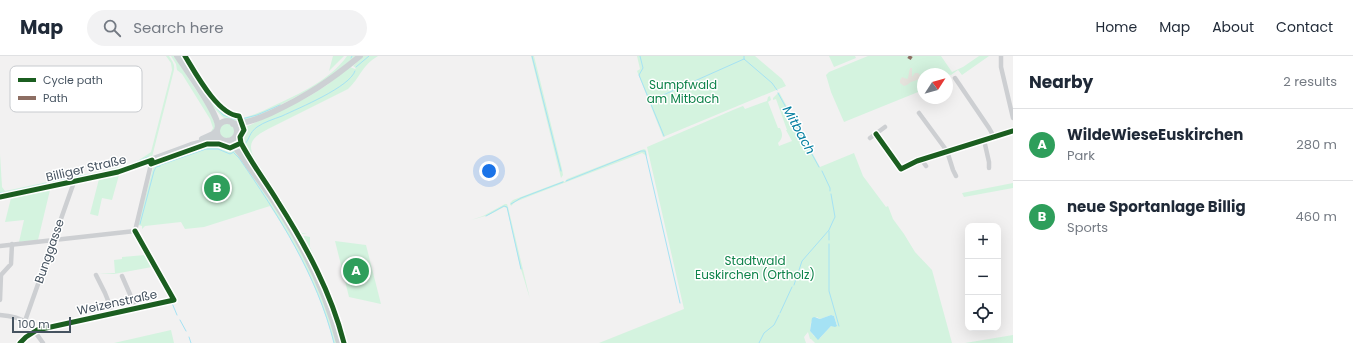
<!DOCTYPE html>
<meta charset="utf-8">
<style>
:root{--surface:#fff;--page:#f2f2f3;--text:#1f2937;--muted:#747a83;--line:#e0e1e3;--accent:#828a93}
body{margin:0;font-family:Poppins,sans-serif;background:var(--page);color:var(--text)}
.controls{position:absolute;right:12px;bottom:12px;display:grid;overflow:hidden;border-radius:8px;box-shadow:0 4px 16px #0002}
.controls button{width:36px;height:36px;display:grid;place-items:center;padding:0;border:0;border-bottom:1px solid var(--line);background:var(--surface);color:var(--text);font:20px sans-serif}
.compass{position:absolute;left:917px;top:12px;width:36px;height:36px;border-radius:50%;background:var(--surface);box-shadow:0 4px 16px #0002;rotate:54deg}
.scale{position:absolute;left:12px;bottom:10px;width:59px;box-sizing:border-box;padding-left:4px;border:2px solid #465360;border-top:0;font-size:11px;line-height:14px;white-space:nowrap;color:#465360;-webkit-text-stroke:3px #fff;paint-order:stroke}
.you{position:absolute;left:489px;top:115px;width:14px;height:14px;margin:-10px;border:3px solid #fff;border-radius:50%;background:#1a73e8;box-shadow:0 0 0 6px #1a73e833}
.badge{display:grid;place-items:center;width:26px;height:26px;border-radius:50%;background:var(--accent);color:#fff;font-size:13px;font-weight:700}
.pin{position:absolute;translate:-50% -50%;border:2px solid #fff;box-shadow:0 1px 4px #0006}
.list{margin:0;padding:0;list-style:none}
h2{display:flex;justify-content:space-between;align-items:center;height:52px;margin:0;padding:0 16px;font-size:17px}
h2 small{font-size:13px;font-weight:400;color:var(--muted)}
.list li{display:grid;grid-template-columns:26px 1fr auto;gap:12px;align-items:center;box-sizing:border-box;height:72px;padding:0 16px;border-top:1px solid var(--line)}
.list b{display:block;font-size:15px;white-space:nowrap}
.list p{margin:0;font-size:13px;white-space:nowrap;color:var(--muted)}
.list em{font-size:13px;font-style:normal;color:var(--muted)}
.icon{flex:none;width:22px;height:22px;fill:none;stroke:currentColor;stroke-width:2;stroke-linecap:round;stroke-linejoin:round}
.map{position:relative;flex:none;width:1013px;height:287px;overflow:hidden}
header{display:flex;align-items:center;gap:24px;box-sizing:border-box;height:56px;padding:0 20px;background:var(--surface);border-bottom:1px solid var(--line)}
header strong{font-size:19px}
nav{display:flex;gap:22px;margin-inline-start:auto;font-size:14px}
.search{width:280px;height:36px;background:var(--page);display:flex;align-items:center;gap:10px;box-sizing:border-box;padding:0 14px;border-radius:22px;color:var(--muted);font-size:15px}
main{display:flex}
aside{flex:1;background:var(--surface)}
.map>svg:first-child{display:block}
.green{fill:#d4f3df;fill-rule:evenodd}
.sand{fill:#e6e3dd}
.water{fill:#a5e2f4}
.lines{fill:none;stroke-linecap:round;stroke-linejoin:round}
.stream{stroke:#a5e2f4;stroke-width:1}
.street{stroke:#cdcfd2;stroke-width:4.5}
.secondary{stroke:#cdd1d4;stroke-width:6}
.quiet{stroke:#8d6e63;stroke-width:4;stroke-dasharray:8 4;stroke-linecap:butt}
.cycleway-casing{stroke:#fff;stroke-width:8}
.cycleway{stroke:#1b5e20;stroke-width:5}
.labels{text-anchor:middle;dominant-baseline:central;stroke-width:3;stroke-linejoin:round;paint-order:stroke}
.park-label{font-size:12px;fill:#0e834a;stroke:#fff}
.street-label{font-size:12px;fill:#465360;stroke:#fff}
.water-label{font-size:13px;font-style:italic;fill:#037ea0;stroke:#fff}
.key{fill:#fff;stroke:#c8cbcf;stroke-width:1}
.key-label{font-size:11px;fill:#465360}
</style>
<header>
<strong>Map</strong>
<div class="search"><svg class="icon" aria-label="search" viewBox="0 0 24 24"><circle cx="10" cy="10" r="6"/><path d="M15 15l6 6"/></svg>Search here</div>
<nav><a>Home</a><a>Map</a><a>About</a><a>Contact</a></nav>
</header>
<main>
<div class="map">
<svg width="1013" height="287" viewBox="0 0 1013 287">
<rect width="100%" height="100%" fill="#f2f1f1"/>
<path class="green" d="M166 0H169C172 5 175 8 174 14L152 101 130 110 77 122 75 119 89 118 124 110 139 104 151 96 172 14 171 7Z
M171 0H174L211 57 216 71 210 77 213 72 210 63 182 18 177 14 176 8Z
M179 0H184C195 18 216 59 238 62L239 66C235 66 228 64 224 62 214 56 188 12 179 0Z
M333 0H344L329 15Z
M347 0H356L321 28 261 59 242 66 241 62C252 60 263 55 273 50 299 38 330 24 347 0Z
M363 0H378C361 10 361 21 348 33L268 73C253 81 246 87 255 103L288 154 300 175 302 177 307 178H299L248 98C243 89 238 83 245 74L244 72 308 41 327 29 350 11 355 13 356 12 353 10Z
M531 0H534L562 113 563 119 561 122Z
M637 0H755L782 23 786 30 663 81 637 15 640 13Z
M829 0H855L856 2 834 11Z
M868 0H941L952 16 963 11 979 0H989L962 19 958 14 951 19 948 18 950 20 948 21 947 18H923V34L844 66 831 36 826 19 829 16Z
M779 36 820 111 854 97 863 120 886 151 888 150 893 163 904 178 915 196 932 214 952 287H815L811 283H810L808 276 804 281 806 287H599L684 253 647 91 733 54 743 50 745 53 767 45 768 41 770 40 771 44 768 46 778 72H780C783 78 783 82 778 87L779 90 792 85 786 74H787L776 43 773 44V42ZM831 259 834 260 837 269 831 270 820 282 814 280 810 275 811 266 817 261 820 263Z
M219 75a8 8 0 1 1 16 0a8 8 0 1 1-16 0Z
M207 89H220L231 94 234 92C267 140 302 188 323 243 328 257 332 272 337 287H334C321 238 298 192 270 150L204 171 185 173 181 166 145 170 142 173V170L138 169 154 108Z
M644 93 646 94 647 100 642 97 637 99 530 140 515 146 511 150 510 147 513 144 563 125 565 126 567 123Z
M0 98 2 131 5 135 57 124 72 120V123L0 139Z
M119 119 112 144 102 142 98 160 90 158 99 123Z
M1013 127V132L964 141 962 137Z
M50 134 38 184 19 186 24 164 5 166 11 142Z
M505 148H507L508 151 530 243 520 210 507 152 504 151 489 159 471 164 483 160Z
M305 180 310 181V191L336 249 347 287H344C335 250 320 215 301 183L302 181Z
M335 185 366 189 381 248 349 241Z
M145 199 152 211 114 218H98L115 217 114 204 122 203V201Z
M171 274 174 287H114Z
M1013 279V287H965Z"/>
<path class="sand" d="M910 12H912V21L915 17H918L920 19V23L911 26 907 29 904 30 900 27V24L902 21 907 23 908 22Z"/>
<path class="water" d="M831 259 834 260 837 270 835 271 831 270 818 284 810 275 812 262 814 261 820 263Z"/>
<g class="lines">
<path class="stream" d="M182 0 211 45 223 59 237 64
M532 0 561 115
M640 0 643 12 639 19 664 80
M744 0V3L772 27 777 34
M351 2 352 0
M356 11 369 0
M778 37 819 111
M652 44 744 3
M242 63 257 59 280 49
M245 88C250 82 249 77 257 71 264 66 274 63 282 60 299 52 350 31 355 15
M234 97 239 102C279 160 317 219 334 287
M137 106 148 101
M159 109H160L206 93H218L230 98 234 96
M822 115 830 132V135
M77 121 119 113
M566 125 641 95H645L680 247
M0 137H3L71 122
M511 148 521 142 563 126
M486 160 504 150 507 151 521 213
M140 168 154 115 156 111 160 110
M829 175V184
M829 188V235L839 270
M794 229 802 205 829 174 833 165 835 161 831 138
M169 240V241
M172 247 177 259
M780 257 792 231
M180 264 186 275
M189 281 191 287
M759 287 764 277 774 269 779 259"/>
<path class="street" d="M1001 0V11L1013 62
M955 22 989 72 994 81
M919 57 947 95 953 114 956 120
M876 78 901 113 917 105 1013 75
M870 82 885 71
M984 84 989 106V112
M921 103 926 110
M135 175 152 104
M0 190 135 175
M96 219 105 237 113 257
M122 220 136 252
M0 244 1 219 11 208 12 188
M0 259C25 261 29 267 43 287
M25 265 74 126
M20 287 26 281 37 274 174 244 135 175"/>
<path class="secondary" d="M177 0C186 14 218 57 218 71
M217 75a10 10 0 1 1 20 0a10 10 0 1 1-20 0Z
M233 68C246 68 260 62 271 57 307 40 330 25 360 0
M202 83 213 78 217 74
M228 85C237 91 243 102 249 111 289 163 323 223 339 287
M0 141 118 116 191 89 214 83 221 84"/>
<path class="quiet" d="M909 3 911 0"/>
<g class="cycleway-casing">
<path id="cycleway" d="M185 0C196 18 218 59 239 60L244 74 240 81 241 87C252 108 266 126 278 146 306 190 331 236 344 287
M876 78 901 113 917 105 1013 75
M151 108 207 88H219L230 92 241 87
M0 141 118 116 152 104
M20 287 26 281 37 274 174 244 135 175"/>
</g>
<use href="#cycleway" class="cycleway"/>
</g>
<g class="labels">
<g class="park-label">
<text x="683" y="28">Sumpfwald<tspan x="683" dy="14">am Mitbach</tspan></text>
<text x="755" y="204">Stadtwald<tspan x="755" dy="14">Euskirchen (Ortholz)</tspan></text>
</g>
<g class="street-label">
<text transform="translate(86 112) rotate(-13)">Billiger Straße</text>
<text transform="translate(49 195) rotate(-71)">Bunggasse</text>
<text transform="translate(117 246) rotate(-12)">Weizenstraße</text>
</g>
<g class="water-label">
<text transform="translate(799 74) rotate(61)">Mitbach</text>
</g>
</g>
<rect x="10" y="10" width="132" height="46" rx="6" class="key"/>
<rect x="18" y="22" width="18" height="4" fill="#1b5e20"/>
<rect x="18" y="40" width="18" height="4" fill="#8d6e63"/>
<g class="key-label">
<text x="43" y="28">Cycle path</text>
<text x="43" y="46">Path</text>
</g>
</svg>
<div class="controls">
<button>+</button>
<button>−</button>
<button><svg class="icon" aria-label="locate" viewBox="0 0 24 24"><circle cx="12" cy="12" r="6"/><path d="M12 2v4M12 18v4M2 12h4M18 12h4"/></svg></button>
</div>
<svg class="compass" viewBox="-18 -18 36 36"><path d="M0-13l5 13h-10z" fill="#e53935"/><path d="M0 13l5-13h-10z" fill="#747a83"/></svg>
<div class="scale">100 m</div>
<div class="you"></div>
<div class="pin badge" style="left:356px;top:215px;background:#2e9e5b">A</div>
<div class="pin badge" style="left:217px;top:132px;background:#2e9e5b">B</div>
</div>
<aside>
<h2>Nearby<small>2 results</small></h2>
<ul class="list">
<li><span class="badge" style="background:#2e9e5b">A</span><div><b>WildeWieseEuskirchen</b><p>Park</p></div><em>280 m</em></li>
<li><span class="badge" style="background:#2e9e5b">B</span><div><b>neue Sportanlage Billig</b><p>Sports</p></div><em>460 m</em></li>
</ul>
</aside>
</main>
